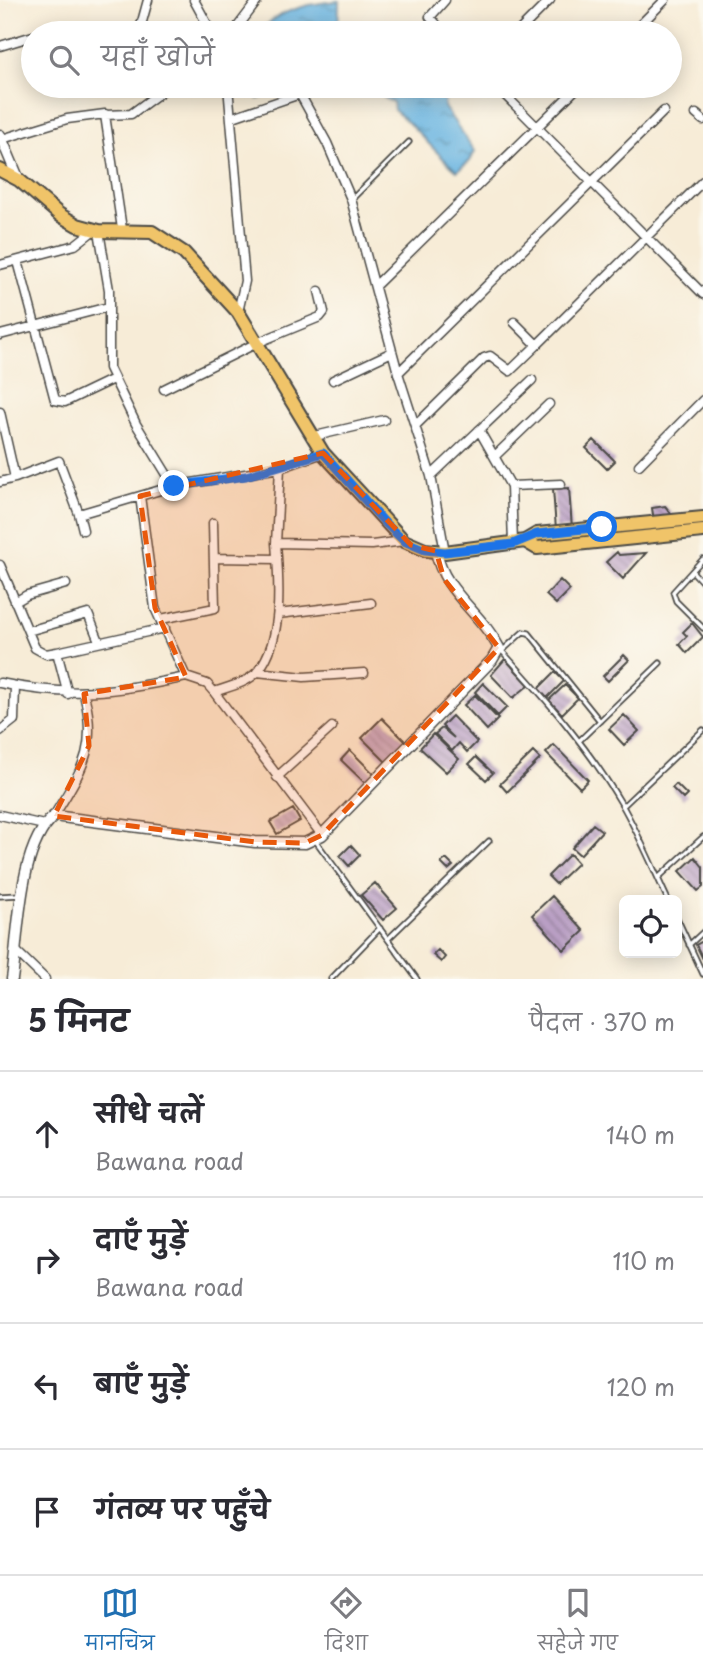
<!DOCTYPE html>
<html lang="hi">
<meta charset="utf-8">
<style>
:root{--surface:#fff;--page:#f7f7f7;--text:#2b2b33;--muted:#7c7c81;--line:#e1e1e2;--accent:#1f6fb2}
body{margin:0;font-family:"Playpen Sans","Playpen Sans Deva",sans-serif;background:var(--page);color:var(--text)}
.controls{position:absolute;right:21px;bottom:21px;display:grid;overflow:hidden;border-radius:10px;box-shadow:0 4px 18px #0003}
.controls button{width:63px;height:63px;display:grid;place-items:center;padding:0;border:0;border-bottom:2px solid var(--line);background:var(--surface);color:var(--text);font:35px sans-serif}
.stop{position:absolute;width:21px;height:21px;margin:-16px;border:5px solid #1a73e8;border-radius:50%;background:#fff}
.stop.end{background:#1a73e8;border-color:#fff;box-shadow:0 2px 7px #0008}
.list{margin:0;padding:0;list-style:none}
h2{display:flex;justify-content:space-between;align-items:center;height:91px;margin:0;padding:0 28px;font-size:30px}
h2 small{font-size:23px;font-weight:400;color:var(--muted)}
.list li{display:grid;grid-template-columns:46px 1fr auto;gap:21px;align-items:center;box-sizing:border-box;height:126px;padding:0 28px;border-top:2px solid var(--line)}
.list b{display:block;font-size:26px;white-space:nowrap}
.list p{margin:0;font-size:23px;white-space:nowrap;color:var(--muted)}
.list em{font-size:23px;font-style:normal;color:var(--muted)}
.icon{flex:none;width:38px;height:38px;fill:none;stroke:currentColor;stroke-width:2;stroke-linecap:round;stroke-linejoin:round}
.map{position:relative;flex:none;width:703px;height:979px;overflow:hidden}
.search{position:absolute;background:var(--surface);box-shadow:0 4px 18px #0003;left:21px;right:21px;top:21px;height:77px;display:flex;align-items:center;gap:18px;box-sizing:border-box;padding:0 24px;border-radius:38px;color:var(--muted);font-size:26px}
.sheet{height:595px;background:var(--surface)}
nav{display:flex;justify-content:space-around;align-items:center;box-sizing:border-box;height:98px;border-top:2px solid var(--line);background:var(--surface);font-size:19px;color:var(--muted)}
nav a{display:grid;justify-items:center;gap:4px}
nav .on{color:var(--accent)}
.map>svg:first-child{display:block}
.water{fill:url(#water-ripples);stroke:#497086;stroke-width:2}
.building{fill:url(#building-back-hatch)}
.lines{fill:none;stroke-linecap:round;stroke-linejoin:round}
.service-casing{stroke:#4a4845;stroke-width:7}
.minor-casing{stroke:#4a4845;stroke-width:11}
.tertiary-casing{stroke:#4a4845;stroke-width:13}
.primary-casing{stroke:#4a4845;stroke-width:16}
.service{stroke:#fff;stroke-width:3.5}
.minor{stroke:#fff;stroke-width:8}
.tertiary{stroke:#fff;stroke-width:10}
.primary{stroke:#f0c469;stroke-width:12}
.route{stroke:#1a73e8;stroke-width:9}
.marked{fill:#e8590c;fill-opacity:0.2;stroke:#e8590c;stroke-width:5;stroke-dasharray:14 9;stroke-linejoin:round}
</style>
<div class="map">
<svg width="703" height="979" viewBox="0 0 703 979">
<defs>
<pattern id="water-ripples" width="26" height="14" patternUnits="userSpaceOnUse" patternTransform="scale(1.75)"><rect width="26" height="14" fill="#67b4e1"/><path d="M2 4q2-2 4 0t4 0M15 11q2-2 4 0t4 0" fill="none" stroke="#5593b7"/></pattern>
<pattern id="building-back-hatch" width="6" height="6" patternUnits="userSpaceOnUse" patternTransform="scale(1.75)"><rect width="6" height="6" fill="#b99fc4"/><path d="M-1 5l2 2M0 0l6 6M5-1l2 2" fill="none" stroke="#97829f"/></pattern>
</defs>
<rect width="100%" height="100%" fill="#fbf7ec"/>
<filter id="ink" filterUnits="userSpaceOnUse"><feTurbulence type="fractalNoise" baseFrequency=".0143" numOctaves="2"/><feDisplacementMap in="SourceGraphic" scale="14" xChannelSelector="R" yChannelSelector="G"/><feConvolveMatrix kernelMatrix="1 2 1 2 8 2 1 2 1" color-interpolation-filters="sRGB"/></filter>
<filter id="wash" filterUnits="userSpaceOnUse"><feTurbulence type="fractalNoise" baseFrequency=".00686" numOctaves="4" result="noise"/><feDisplacementMap in="SourceGraphic" scale="28" xChannelSelector="R" yChannelSelector="G"/><feGaussianBlur stdDeviation="1.57" result="paint"/><feColorMatrix in="noise" values="0 0 0 0 0 0 0 0 0 0 0 0 0 0 0 0 0 1.4 0 .05"/><feComposite in="paint" operator="in"/></filter>
<g filter="url(#wash)">
<rect width="100%" height="100%" fill="#f7ecd7"/>
<path class="water" d="M339 1 338 33H259C276 10 312 3 339 1Z
M250 86H287L258 99Z
M380 86H439L445 95 444 107 475 151 470 161 457 171C434 152 417 128 394 110L393 102 385 99Z"/>
<g id="blocks">
<path class="building" d="M594 440 615 461 607 469 586 448Z
M569 488 572 528 556 529 553 489Z
M665 506 675 518 654 521 652 508Z
M617 552 619 555 646 553 623 579 606 562Z
M560 580 570 590 556 604 546 595Z
M692 623 703 637 687 653 679 644 687 636 683 632Z
M624 655 629 660 608 681 603 676Z
M505 659 529 685 513 698 491 675Z
M555 672 564 681 547 698 538 689Z
M483 683 507 707 498 716 475 692Z
M565 685 578 698 562 714 549 700Z
M475 695 498 719 487 730 464 705Z
M624 715 639 731 624 745 609 729Z
M452 716 477 742 467 752 459 743 452 751 435 734 442 728 454 738 442 726Z
M382 718 407 743 387 763 362 738Z
M433 734 459 759 446 772 420 748Z
M554 745 588 780 580 788 546 753Z
M350 750 377 777 368 786 341 760Z
M533 752 540 759 507 792 500 784Z
M476 757 493 773 486 780 469 764Z
M676 784 687 795 683 799 672 788Z
M293 809 300 821 277 834 270 822Z
M593 824 602 831 580 855 572 848Z
M351 845 360 855 349 866 340 856Z
M570 854 578 863 556 884 548 876Z
M695 857 703 867V887L698 891 680 871Z
M446 859 453 866 448 870 441 863Z
M375 883 397 908 383 920 361 895Z
M552 896 584 931 564 950 532 915Z
M703 941V959L696 945Z
M438 950 445 957 441 962 433 955Z"/>
</g>
</g>
<g filter="url(#ink)">
<use href="#blocks" fill-opacity="0" stroke="#4a4845" stroke-width="2"/>
<g class="lines">
<g class="service-casing">
<path id="service" d="M353 198 409 142
M703 559 673 592 676 601 703 628
M692 571 703 583
M501 650C545 698 588 747 621 803 639 834 653 868 668 900
M502 651 523 632 529 633 600 721
M579 741 660 663
M623 806 703 730
M315 840 417 979
M658 878 703 837
M0 896 19 895
M677 918 703 974
M388 939 489 841
M689 945 703 932
M331 979 380 928"/>
</g>
<g class="minor-casing">
<path id="minor" d="M194 0 212 33
M44 33 59 29 71 33
M116 33 140 29 148 0
M233 33 258 0
M444 33 430 17 445 0
M517 33 550 0
M632 33 665 0
M0 46 33 36
M146 86 155 95
M228 86 245 281 238 312
M496 86 703 294
M61 91 68 86
M696 114 703 120
M233 117 300 94 327 143 351 199 398 373 431 476 445 552
M2 139 67 119 105 114
M122 229 105 115 131 114 169 86
M99 231 109 290V368L136 424 174 486
M18 261 55 400 65 402 113 379
M0 265 75 245 94 230
M375 286 579 86
M514 322 537 345 703 181
M0 335 108 307
M398 373 664 111
M333 380 392 352
M164 389 259 342 320 317 324 312 319 291
M0 412 15 478 0 482
M416 425 484 358 490 356 510 371 537 345
M479 430 511 486 513 543
M311 437 384 420
M323 453 280 468 276 543 372 545 404 541
M495 456 549 404
M639 465 703 400
M431 476 532 380
M15 478 59 461 79 514 140 496
M511 486 561 484
M79 514 83 530
M215 558 277 559
M0 565 35 648 46 654 57 652 68 694
M15 602 27 595 66 584
M278 614 371 603
M161 619 215 608 213 523
M28 631 88 614 99 641
M57 652 165 628
M257 672 304 677 364 673
M186 677 155 608 140 496 174 486 280 468
M0 683C71 698 116 692 186 677L207 684 214 692 322 835
M214 692C228 687 248 683 258 671 284 639 279 581 276 543
M0 731 14 720 15 686
M277 777 332 727
M0 815 44 825
M54 816C82 769 98 750 84 694
M16 951 45 979"/>
</g>
<g class="tertiary-casing">
<path id="tertiary" d="M0 135 19 180
M12 979C19 934 18 847 54 816L255 842 305 843 322 835 492 660 499 648C481 612 443 592 436 551"/>
</g>
<g class="primary-casing">
<path id="primary" d="M0 170 19 180 60 215 77 225 99 231 152 232 184 253 238 312 323 453 404 541 425 550 445 552 525 541 537 534 703 518
M525 541 537 548 703 531"/>
</g>
<use href="#service" class="service"/>
<use href="#minor" class="minor"/>
<use href="#tertiary" class="tertiary"/>
<use href="#primary" class="primary"/>
</g>
</g>
<g class="lines" filter="url(#ink)">
<path class="route" d="M174 486 246 476 323 453 386 524 404 541 425 550 445 552 513 544 537 534 602 527"/>
</g>
<path class="marked" d="M323 453 411 545 436 551 444 579 499 648 322 835 305 843 255 842 54 816 89 746 84 694 186 677 155 608 140 496Z"/>
</svg>
<div class="controls">
<button><svg class="icon" aria-label="locate" viewBox="0 0 24 24"><circle cx="12" cy="12" r="6"/><path d="M12 2v4M12 18v4M2 12h4M18 12h4"/></svg></button>
</div>
<div class="stop" style="left:602px;top:527px"></div>
<div class="stop end" style="left:174px;top:486px"></div>
<div class="search"><svg class="icon" aria-label="search" viewBox="0 0 24 24"><circle cx="10" cy="10" r="6"/><path d="M15 15l6 6"/></svg>यहाँ खोजें</div>
</div>
<section class="sheet">
<h2>5 मिनट<small>पैदल · 370 m</small></h2>
<ul class="list">
<li><svg class="icon" aria-label="ahead" viewBox="0 0 24 24"><path d="M12 20V5M6 11l6-6 6 6"/></svg><div><b>सीधे चलें</b><p>Bawana road</p></div><em>140 m</em></li>
<li><svg class="icon" aria-label="right" viewBox="0 0 24 24"><path d="M7 20v-9h11M14 6l5 5-5 5"/></svg><div><b>दाएँ मुड़ें</b><p>Bawana road</p></div><em>110 m</em></li>
<li><svg class="icon" aria-label="left" viewBox="0 0 24 24"><path d="M17 20v-9H6M10 6l-5 5 5 5"/></svg><div><b>बाएँ मुड़ें</b></div><em>120 m</em></li>
<li><svg class="icon" aria-label="arrive" viewBox="0 0 24 24"><path d="M6 21V4h12l-3 4 3 4H6"/></svg><div><b>गंतव्य पर पहुँचे</b></div></li>
</ul>
</section>
<nav>
<a class="on"><svg class="icon" aria-label="map" viewBox="0 0 24 24"><path d="M3 6l6-2 6 2 6-2v14l-6 2-6-2-6 2zM9 4v14M15 6v14"/></svg>मानचित्र</a>
<a><svg class="icon" aria-label="directions" viewBox="0 0 24 24"><path d="M12 3l9 9-9 9-9-9zM9 14v-3h6M13 9l2 2-2 2"/></svg>दिशा</a>
<a><svg class="icon" aria-label="saved" viewBox="0 0 24 24"><path d="M7 4h10v16l-5-4-5 4z"/></svg>सहेजे गए</a>
</nav>
